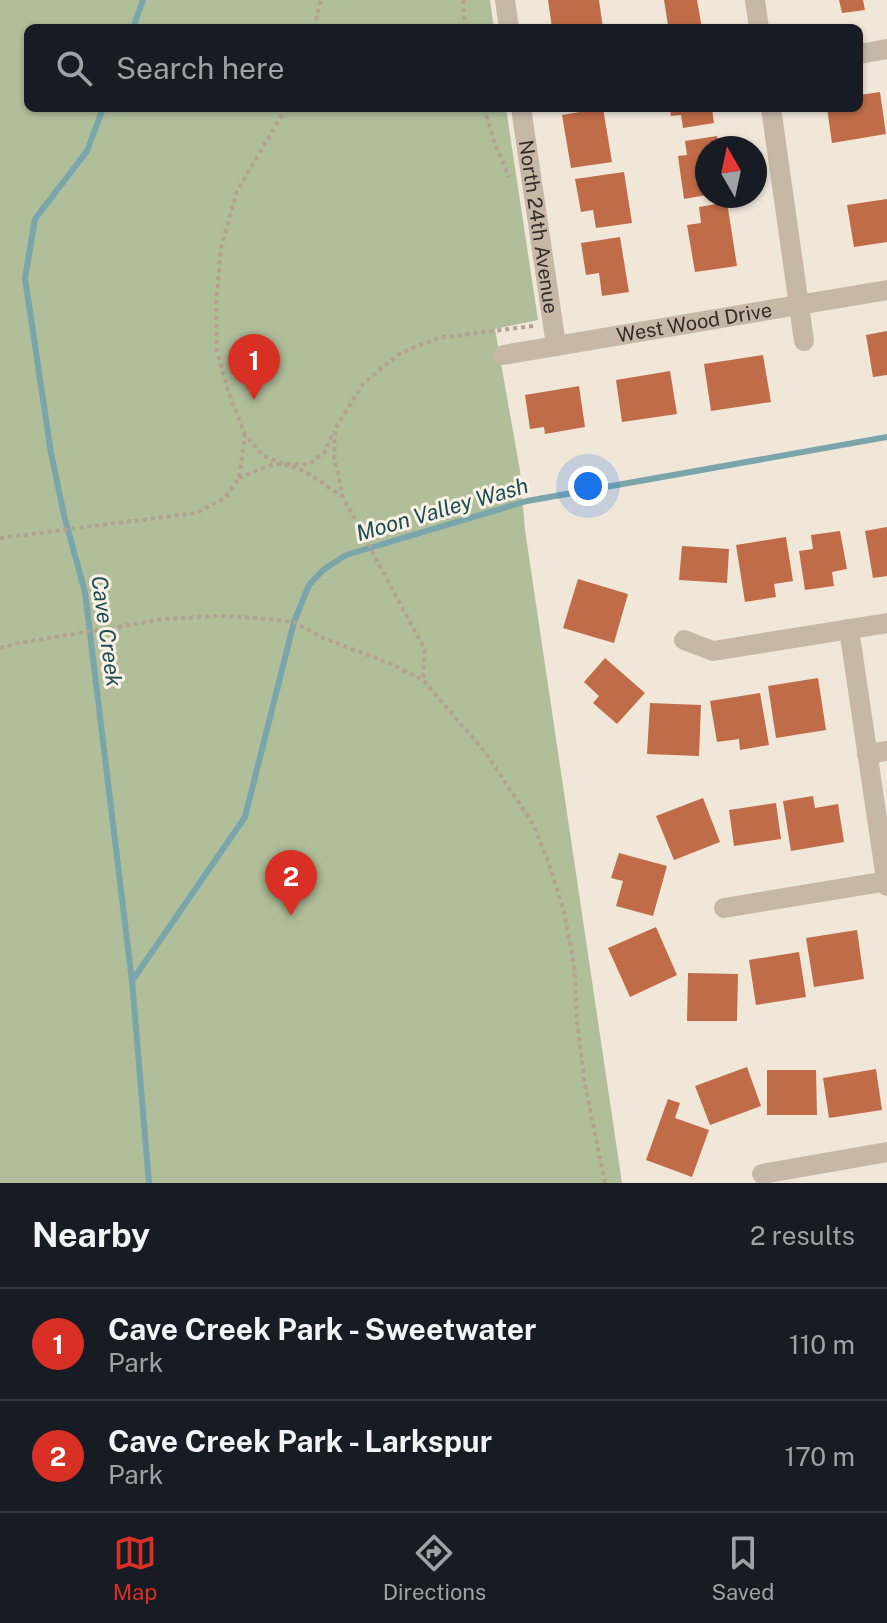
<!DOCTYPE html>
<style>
:root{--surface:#171b24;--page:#20242c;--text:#f1f3f6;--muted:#9ea1a6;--line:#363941;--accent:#d93025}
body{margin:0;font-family:"Public Sans",sans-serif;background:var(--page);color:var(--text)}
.compass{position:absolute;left:695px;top:136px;width:72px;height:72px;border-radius:50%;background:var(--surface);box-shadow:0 2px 6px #0004;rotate:351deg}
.you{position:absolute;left:588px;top:486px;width:28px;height:28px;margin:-20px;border:6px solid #fff;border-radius:50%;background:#1a73e8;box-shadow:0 0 0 12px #1a73e833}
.badge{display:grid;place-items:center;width:52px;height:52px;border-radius:50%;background:var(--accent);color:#fff;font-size:26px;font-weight:700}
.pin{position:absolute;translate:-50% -66px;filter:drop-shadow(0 2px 4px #0008)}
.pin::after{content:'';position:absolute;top:42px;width:28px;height:24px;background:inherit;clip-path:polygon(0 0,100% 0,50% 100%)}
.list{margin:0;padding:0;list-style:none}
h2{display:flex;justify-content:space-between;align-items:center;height:104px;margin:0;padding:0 32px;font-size:34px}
h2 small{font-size:26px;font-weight:400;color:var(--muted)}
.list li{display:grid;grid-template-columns:52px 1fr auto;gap:24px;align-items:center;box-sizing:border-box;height:112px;padding:0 32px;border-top:2px solid var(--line)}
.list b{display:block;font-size:30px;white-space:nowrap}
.list p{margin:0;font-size:26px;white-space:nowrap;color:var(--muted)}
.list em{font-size:26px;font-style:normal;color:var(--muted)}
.icon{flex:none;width:44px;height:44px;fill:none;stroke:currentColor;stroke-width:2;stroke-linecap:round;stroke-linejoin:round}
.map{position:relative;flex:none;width:887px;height:1183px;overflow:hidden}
.search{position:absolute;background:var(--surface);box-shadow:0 2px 6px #0004;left:24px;right:24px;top:24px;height:88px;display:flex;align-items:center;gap:20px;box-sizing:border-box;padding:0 28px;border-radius:12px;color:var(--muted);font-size:30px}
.sheet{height:328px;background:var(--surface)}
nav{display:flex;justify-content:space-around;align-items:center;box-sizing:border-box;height:112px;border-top:2px solid var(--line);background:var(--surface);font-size:22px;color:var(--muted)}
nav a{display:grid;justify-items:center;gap:4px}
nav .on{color:var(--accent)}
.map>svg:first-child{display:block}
.green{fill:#b0be9a}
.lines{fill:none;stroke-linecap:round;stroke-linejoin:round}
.stream{stroke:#7aa6ab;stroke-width:6}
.building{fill:#c06c48}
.path{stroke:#b3a191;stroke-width:4;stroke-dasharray:4 4;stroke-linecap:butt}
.minor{stroke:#c7b7a6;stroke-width:20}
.labels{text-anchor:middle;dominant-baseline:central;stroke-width:6;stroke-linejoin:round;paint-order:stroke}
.street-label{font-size:20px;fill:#342c27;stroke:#f8f1e5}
.water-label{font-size:22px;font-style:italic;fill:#1f4c53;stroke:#f8f1e5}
</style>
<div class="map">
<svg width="887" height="1183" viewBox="0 0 887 1183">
<rect width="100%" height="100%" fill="#f0e7d9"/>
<path class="green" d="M0 0H490L494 28H28V108H506L538 320 495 329 520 471 525 530 622 1183H0Z"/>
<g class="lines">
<path class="stream" d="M133 28 143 0
M103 108 87 151 35 219 25 278 51 453 64 515 85 592 132 981 149 1183
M132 981 245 817 294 622 309 585 323 570 346 555 527 501 887 437"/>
</g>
<path class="building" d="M548 0H599L603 28H552Z
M664 0H697L702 28H658V26L668 25Z
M839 0H863L865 10 842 13Z
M880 92 886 134 832 143 827 108H859V95Z
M603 108 612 162 571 168 562 115Z
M670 108H712L714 123 683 128 681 115 671 116Z
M717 136 719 148H707V195L684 199 678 156 687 155 685 141Z
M624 172 632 223 596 228 593 210 581 212 575 179Z
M887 199V242L854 247 847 205Z
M727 202 737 266 695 272 687 225 701 223 699 207Z
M620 237 629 292 602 296 599 273 586 275 581 243Z
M887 331V375L873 377 866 335Z
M763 355 771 402 711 411 704 364Z
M670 371 677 414 622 422 616 380Z
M579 386 585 427 545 434 544 427 530 429 525 395Z
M887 527V576L873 578 865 531Z
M840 531 847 569 832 572 834 586 805 590 799 551 813 549 811 535Z
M786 537 793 581 774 584 776 597 745 602 736 545Z
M682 546 729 549 727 583 679 580Z
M578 579 628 594 614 643 563 628Z
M605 658 645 693 617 724 593 703 599 696 584 682Z
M818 678 826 730 776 738 768 686Z
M760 693 769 745 740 750 739 739 717 742 710 701Z
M650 703 701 705 699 756 647 754Z
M813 796 815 808 838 804 844 842 791 851 783 801Z
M703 798 720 842 674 860 656 816Z
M776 803 781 839 734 846 729 810Z
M619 853 667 866 653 916 616 906 623 881 611 878Z
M656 927 677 975 630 997 608 948Z
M857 930 864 979 814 987 806 938Z
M799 952 806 997 756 1005 749 960Z
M688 973 738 974 737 1021H687Z
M747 1067 761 1106 710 1125 695 1086Z
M876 1069 882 1110 829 1118 823 1078Z
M767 1070H816L817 1115H767Z
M668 1099 680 1103 675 1118 709 1130 692 1177 646 1160Z"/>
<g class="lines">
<path class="path" d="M463 0 465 28
M314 28 321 0
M286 108 237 191 221 248 216 304 217 351 228 390 245 435 264 456 283 464H309L325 452 334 431
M484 108 495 144 509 177
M533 326 438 338 400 353 363 384 335 429 334 457 343 497 425 650 423 680 485 752 533 824 548 861 564 912 574 964 577 1022 584 1079 605 1183
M239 478C252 473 269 463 283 464 303 467 326 485 341 496
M0 538 196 513 225 498 239 478 245 435
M0 648 19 643 164 619 219 616 257 618 294 622 323 638 389 663 423 680"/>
<g class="minor">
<path d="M505 0 509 28"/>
<path d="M755 0 759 28"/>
<path d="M859 54 887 49"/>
<path id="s1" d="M521 108 556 345"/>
<path d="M771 108 804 341"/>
<path id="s2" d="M503 355 887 290"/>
<path d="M849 629 887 886"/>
<path d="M684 640 713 651 887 623"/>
<path d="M867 754 887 751"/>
<path d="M724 908 887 881"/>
<path d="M762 1174 887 1152"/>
</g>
</g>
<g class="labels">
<g class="street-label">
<text stroke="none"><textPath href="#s1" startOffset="120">North 24th Avenue</textPath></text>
<text stroke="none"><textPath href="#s2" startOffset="194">West Wood Drive</textPath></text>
</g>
<g class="water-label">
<text transform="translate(442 509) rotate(-16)">Moon Valley Wash</text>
<text transform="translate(107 631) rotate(82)">Cave Creek</text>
</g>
</g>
</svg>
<svg class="compass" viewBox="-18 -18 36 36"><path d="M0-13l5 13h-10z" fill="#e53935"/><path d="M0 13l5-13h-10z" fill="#9ea1a6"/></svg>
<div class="you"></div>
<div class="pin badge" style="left:254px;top:400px">1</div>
<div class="pin badge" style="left:291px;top:916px">2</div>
<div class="search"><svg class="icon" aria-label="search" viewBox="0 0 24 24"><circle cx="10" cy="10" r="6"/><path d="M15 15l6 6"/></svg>Search here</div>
</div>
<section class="sheet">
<h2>Nearby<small>2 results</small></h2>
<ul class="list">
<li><span class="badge">1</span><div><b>Cave Creek Park - Sweetwater</b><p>Park</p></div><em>110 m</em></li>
<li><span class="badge">2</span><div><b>Cave Creek Park - Larkspur</b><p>Park</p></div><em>170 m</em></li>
</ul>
</section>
<nav>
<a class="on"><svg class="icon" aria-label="map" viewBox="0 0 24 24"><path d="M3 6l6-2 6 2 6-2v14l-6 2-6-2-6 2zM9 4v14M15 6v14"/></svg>Map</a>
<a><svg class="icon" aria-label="directions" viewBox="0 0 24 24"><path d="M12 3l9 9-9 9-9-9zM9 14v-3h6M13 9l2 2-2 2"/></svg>Directions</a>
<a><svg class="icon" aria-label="saved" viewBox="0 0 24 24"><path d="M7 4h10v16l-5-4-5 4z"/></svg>Saved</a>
</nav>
